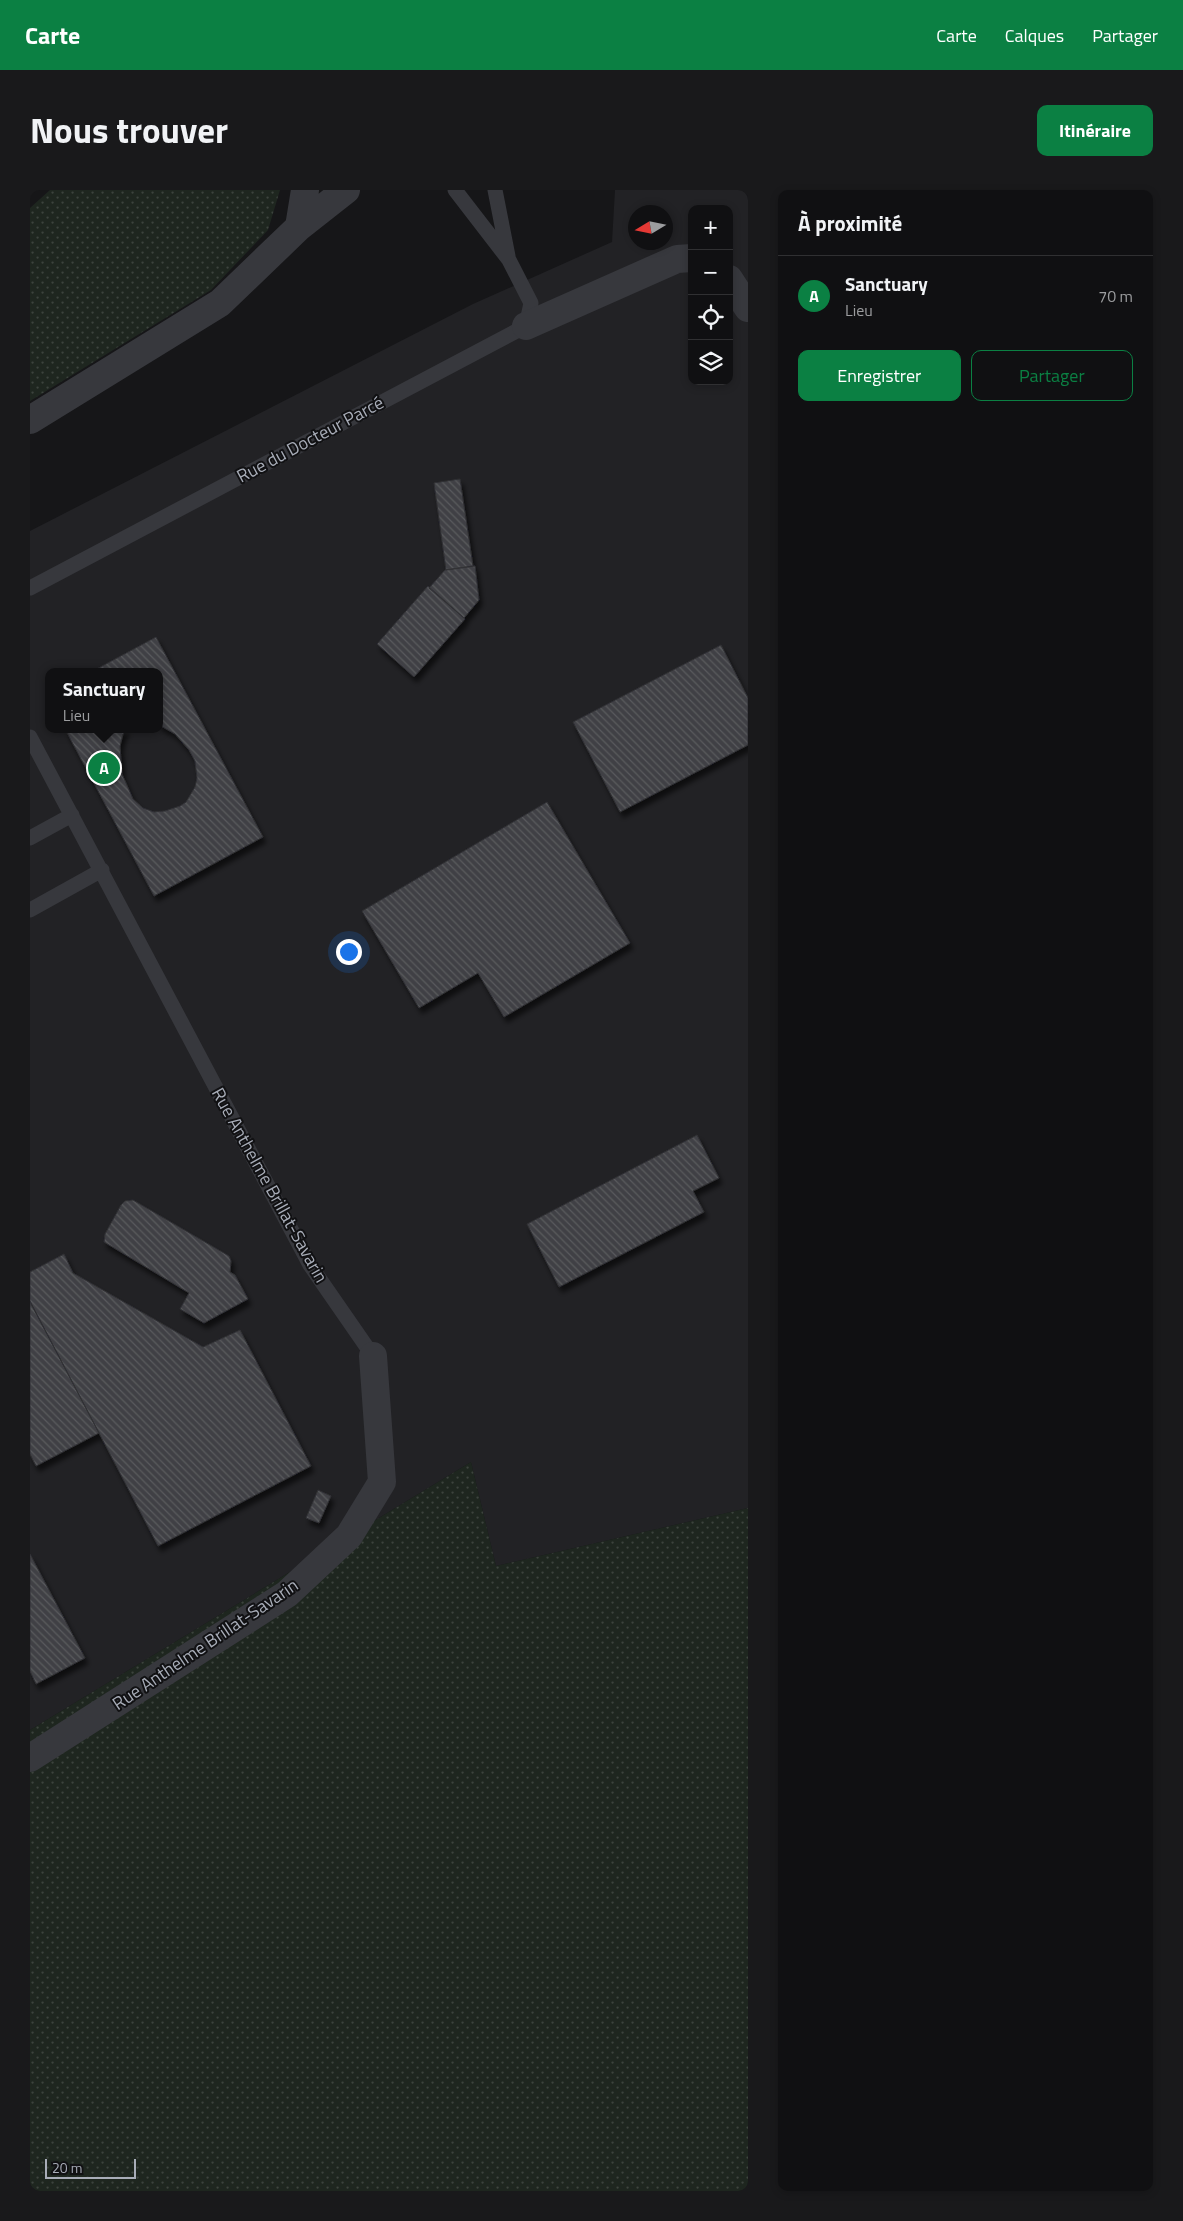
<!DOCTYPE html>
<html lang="fr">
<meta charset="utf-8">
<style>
:root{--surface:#101012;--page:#19191b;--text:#f1f3f6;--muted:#9c9d9f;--line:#303032;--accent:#0b8043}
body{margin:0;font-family:"Titillium Web",sans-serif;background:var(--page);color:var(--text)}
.controls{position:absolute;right:15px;top:15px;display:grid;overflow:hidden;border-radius:10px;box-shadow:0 2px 8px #0003}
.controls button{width:45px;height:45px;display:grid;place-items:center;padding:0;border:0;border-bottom:1px solid var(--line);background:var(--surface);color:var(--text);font:25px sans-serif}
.compass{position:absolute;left:598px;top:15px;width:45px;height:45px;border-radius:50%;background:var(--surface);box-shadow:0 2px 8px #0003;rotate:260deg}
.scale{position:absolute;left:15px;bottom:12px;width:91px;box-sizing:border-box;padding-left:5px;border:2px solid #a8adb8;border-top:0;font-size:14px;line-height:18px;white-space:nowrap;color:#a8adb8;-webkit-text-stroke:4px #111113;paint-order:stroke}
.you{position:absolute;left:318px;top:761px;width:18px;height:18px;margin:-12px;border:4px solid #fff;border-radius:50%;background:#1a73e8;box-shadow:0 0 0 8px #1a73e833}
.badge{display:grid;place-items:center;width:32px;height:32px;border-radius:50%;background:var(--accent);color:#fff;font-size:16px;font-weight:700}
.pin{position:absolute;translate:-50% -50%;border:2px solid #fff;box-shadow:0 1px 5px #0006}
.popup{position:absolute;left:15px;top:478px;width:118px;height:65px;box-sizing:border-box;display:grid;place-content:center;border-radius:10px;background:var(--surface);filter:drop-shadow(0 1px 4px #0005);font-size:16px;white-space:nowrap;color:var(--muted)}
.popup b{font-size:19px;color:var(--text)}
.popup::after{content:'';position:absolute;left:50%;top:100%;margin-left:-10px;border:10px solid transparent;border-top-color:var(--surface)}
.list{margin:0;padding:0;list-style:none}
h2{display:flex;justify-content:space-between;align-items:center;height:65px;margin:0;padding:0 20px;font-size:21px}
h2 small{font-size:16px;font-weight:400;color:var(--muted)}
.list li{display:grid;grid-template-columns:32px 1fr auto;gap:15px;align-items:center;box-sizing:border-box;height:80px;padding:0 20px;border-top:1px solid var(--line)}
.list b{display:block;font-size:19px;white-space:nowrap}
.list p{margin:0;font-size:16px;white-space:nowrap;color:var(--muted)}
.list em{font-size:16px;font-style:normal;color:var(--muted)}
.actions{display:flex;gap:10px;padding:15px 20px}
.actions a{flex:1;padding:11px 0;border:1px solid var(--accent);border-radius:10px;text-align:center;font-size:18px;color:var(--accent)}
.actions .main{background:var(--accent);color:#fff}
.icon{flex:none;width:28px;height:28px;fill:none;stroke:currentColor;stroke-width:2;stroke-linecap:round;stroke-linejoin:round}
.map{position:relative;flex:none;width:718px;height:2001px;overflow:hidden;border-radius:10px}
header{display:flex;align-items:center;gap:30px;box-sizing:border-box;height:70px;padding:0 25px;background:var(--accent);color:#fff}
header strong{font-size:24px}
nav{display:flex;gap:28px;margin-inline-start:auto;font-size:18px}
.intro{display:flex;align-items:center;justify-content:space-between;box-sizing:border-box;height:120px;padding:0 30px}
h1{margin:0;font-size:35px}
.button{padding:12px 22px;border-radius:10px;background:var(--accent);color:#fff;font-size:18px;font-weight:700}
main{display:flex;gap:30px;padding:0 30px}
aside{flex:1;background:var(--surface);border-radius:10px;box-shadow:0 2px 8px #0003}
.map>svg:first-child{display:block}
.built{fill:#222225;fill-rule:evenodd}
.green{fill:url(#green-dots)}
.building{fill:url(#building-back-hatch);stroke:#303034;filter:url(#shadow)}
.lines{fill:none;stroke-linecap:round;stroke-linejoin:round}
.service{stroke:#37383d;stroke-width:15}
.minor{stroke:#37383d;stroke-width:28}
.labels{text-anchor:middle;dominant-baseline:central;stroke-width:4;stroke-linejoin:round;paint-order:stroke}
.street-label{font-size:18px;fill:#a8adb8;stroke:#111113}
</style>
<header>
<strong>Carte</strong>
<nav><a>Carte</a><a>Calques</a><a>Partager</a></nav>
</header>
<div class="intro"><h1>Nous trouver</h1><a class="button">Itinéraire</a></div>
<main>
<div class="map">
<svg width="718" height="2001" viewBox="0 0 718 2001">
<defs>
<pattern id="green-dots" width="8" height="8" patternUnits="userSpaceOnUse" patternTransform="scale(1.25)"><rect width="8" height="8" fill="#1e261f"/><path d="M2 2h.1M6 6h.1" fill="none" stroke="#3c433d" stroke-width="1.8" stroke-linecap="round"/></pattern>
<pattern id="building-back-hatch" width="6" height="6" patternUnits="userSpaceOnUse" patternTransform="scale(1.25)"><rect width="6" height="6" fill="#404145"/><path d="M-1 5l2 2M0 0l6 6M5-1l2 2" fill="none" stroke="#595a5e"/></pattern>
<filter id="shadow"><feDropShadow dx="3" dy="5.5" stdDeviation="2.5" flood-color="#0009"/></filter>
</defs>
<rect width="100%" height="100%" fill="#161618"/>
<path class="built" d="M585 0H718V1318L466 1376 441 1272 0 1540V341L443 114 582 52ZM662 19H699V191H662ZM606 22H636V52H606ZM19 482H129V539H19Z"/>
<path class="green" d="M20 0H250L238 40 181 100 0 211V18Z
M441 1272 466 1376 718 1318V2001H0V1540Z"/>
<path class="building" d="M430 289 443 376 416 380 404 293Z
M445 376 449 410 434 428 399 398 415 380Z
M398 396 435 429 384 487 347 454Z
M126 447 233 647 124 706 35 539H97L93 544 90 556 92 584 103 609 113 618 124 622 135 621 150 616 156 612 165 597 167 588 165 571 159 560 145 544 129 535V482H61Z
M691 455 718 508V555L590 622 543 532Z
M517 612 600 753 474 827 448 783 389 818 332 721Z
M667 945 689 988 663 1001 674 1022 529 1097 497 1034Z
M103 1010 199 1066 201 1071 200 1082 205 1085 218 1109 174 1133 150 1119 159 1103 74 1052 75 1044 91 1015 95 1011Z
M34 1064 43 1083 173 1157 210 1140 281 1276 128 1356 0 1111V1082Z
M0 1112 69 1243 6 1276 0 1264Z
M288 1300 301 1306 289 1333 276 1328Z
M0 1364 55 1468 6 1494 0 1481Z"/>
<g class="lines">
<path class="service" d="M465 0 478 66
M0 398 496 136 501 113 479 70 425 0
M0 547 280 1075 343 1166
M0 648 42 625
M0 720 72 680"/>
<path class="minor" d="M275 0 269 37 316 0
M699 89 718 118
M496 136 647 69 662 68
M0 230 190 113 269 37
M0 1568 257 1404 319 1346 352 1292 343 1166"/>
</g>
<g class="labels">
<g class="street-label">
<text transform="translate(280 249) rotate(-28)">Rue du Docteur Parcé</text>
<text transform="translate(240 995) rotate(61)">Rue Anthelme Brillat-Savarin</text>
<text transform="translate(175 1454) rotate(-34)">Rue Anthelme Brillat-Savarin</text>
</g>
</g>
</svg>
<div class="controls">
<button>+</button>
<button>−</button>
<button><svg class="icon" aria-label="locate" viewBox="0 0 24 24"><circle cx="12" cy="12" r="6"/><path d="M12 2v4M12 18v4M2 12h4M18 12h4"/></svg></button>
<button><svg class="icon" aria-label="layers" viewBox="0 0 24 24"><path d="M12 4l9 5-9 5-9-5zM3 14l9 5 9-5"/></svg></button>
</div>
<svg class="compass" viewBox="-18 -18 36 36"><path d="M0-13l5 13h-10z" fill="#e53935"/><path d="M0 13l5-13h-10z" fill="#9c9d9f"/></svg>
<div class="scale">20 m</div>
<div class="you"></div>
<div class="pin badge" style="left:74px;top:578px">A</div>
<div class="popup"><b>Sanctuary</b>Lieu</div>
</div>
<aside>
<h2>À proximité<small></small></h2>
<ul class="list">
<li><span class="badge">A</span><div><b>Sanctuary</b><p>Lieu</p></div><em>70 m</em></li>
</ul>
<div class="actions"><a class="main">Enregistrer</a><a>Partager</a></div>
</aside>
</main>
